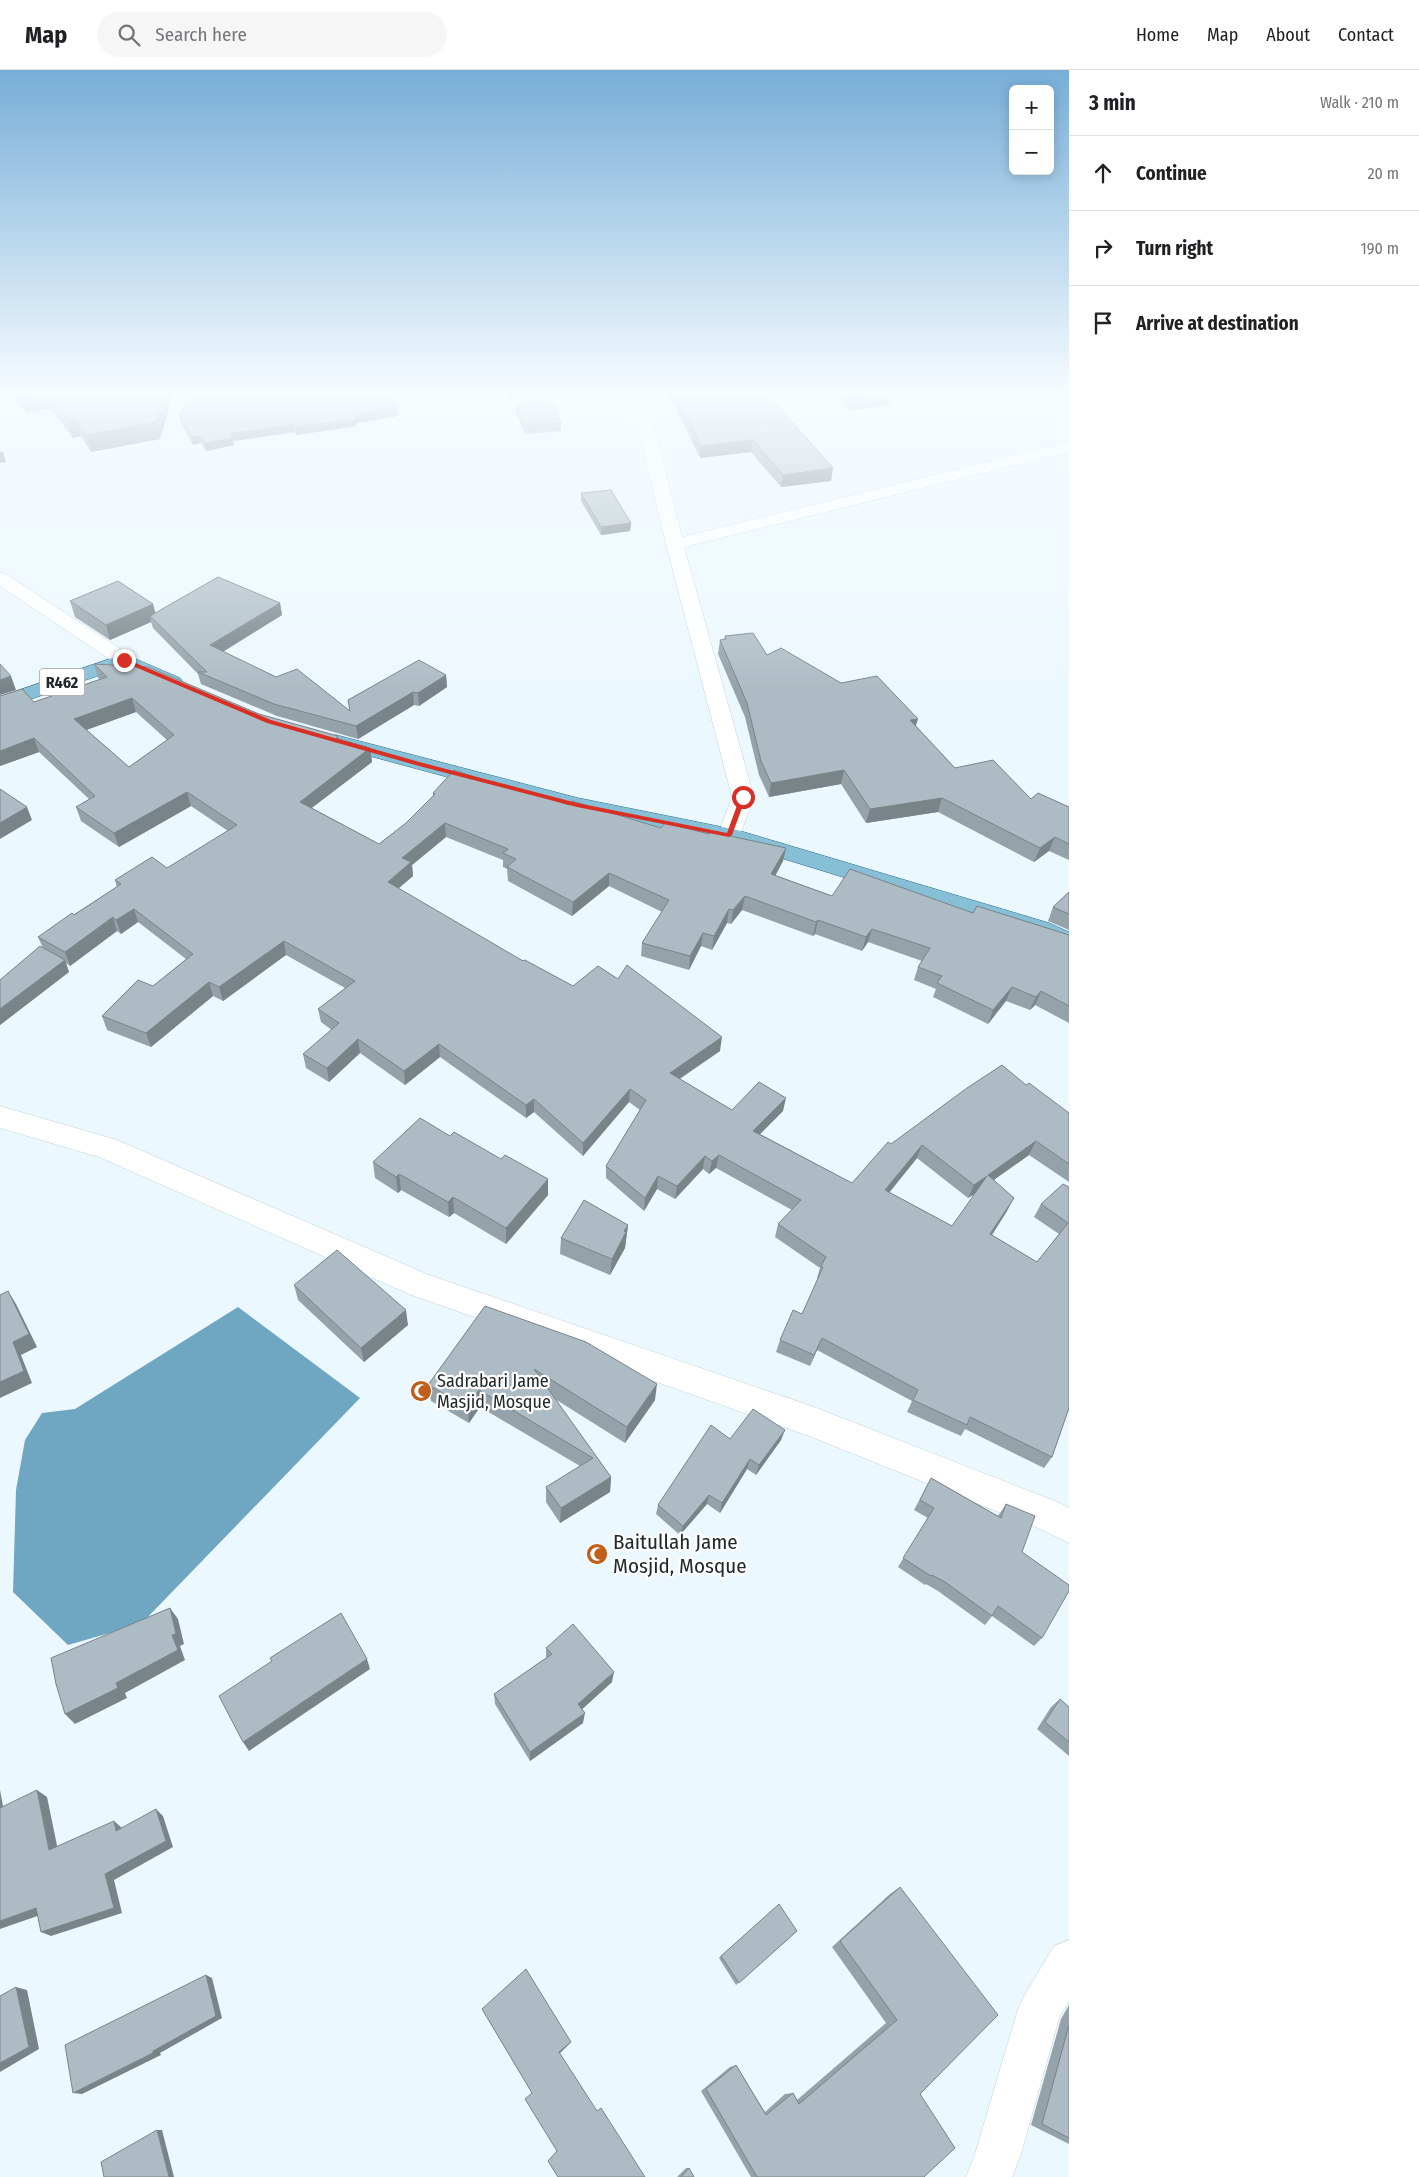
<!DOCTYPE html>
<meta charset="utf-8">
<style>
:root{--surface:#fff;--page:#f6f6f6;--text:#202124;--muted:#757577;--line:#e0e0e0}
body{margin:0;font-family:"Fira Sans Condensed",sans-serif;background:var(--page);color:var(--text)}
.controls{position:absolute;right:15px;top:15px;display:grid;overflow:hidden;border-radius:8px;box-shadow:0 2px 12px #0003}
.controls button{width:45px;height:45px;display:grid;place-items:center;padding:0;border:0;border-bottom:1px solid var(--line);background:var(--surface);color:var(--text);font:25px sans-serif}
.stop{position:absolute;width:15px;height:15px;margin:-11px;border:4px solid #d93025;border-radius:50%;background:#fff}
.stop.end{background:#d93025;border-color:#fff;box-shadow:0 1px 5px #0008}
.list{margin:0;padding:0;list-style:none}
h2{display:flex;justify-content:space-between;align-items:center;height:65px;margin:0;padding:0 20px;font-size:21px}
h2 small{font-size:16px;font-weight:400;color:var(--muted)}
.list li{display:grid;grid-template-columns:32px 1fr auto;gap:15px;align-items:center;box-sizing:border-box;height:75px;padding:0 20px;border-top:1px solid var(--line)}
.list b{display:block;font-size:19px;white-space:nowrap}
.list em{font-size:16px;font-style:normal;color:var(--muted)}
.icon{flex:none;width:28px;height:28px;fill:none;stroke:currentColor;stroke-width:2;stroke-linecap:round;stroke-linejoin:round}
.map{position:relative;flex:none;width:1069px;height:2107px;overflow:hidden}
header{display:flex;align-items:center;gap:30px;box-sizing:border-box;height:70px;padding:0 25px;background:var(--surface);border-bottom:1px solid var(--line)}
header strong{font-size:24px}
nav{display:flex;gap:28px;margin-inline-start:auto;font-size:18px}
.search{width:350px;height:45px;background:var(--page);display:flex;align-items:center;gap:12px;box-sizing:border-box;padding:0 18px;border-radius:28px;color:var(--muted);font-size:19px}
main{display:flex}
aside{flex:1;background:var(--surface)}
.map>svg:first-child{display:block}
.water{fill:#6fa6c1}
.lines{fill:none;stroke-linecap:round;stroke-linejoin:round}
.minor-casing{stroke:#c1d1d9;stroke-width:1}
.tertiary-casing{stroke:#c1d1d9;stroke-width:1}
.primary-casing{stroke:#306f8a;stroke-width:1}
.minor{fill:#fff;fill-rule:evenodd}
.tertiary{fill:#fff;fill-rule:evenodd}
.primary{fill:#87bfd7;fill-rule:evenodd}
.wall{fill:#95a2a9;fill-rule:evenodd}
.shaded-wall{fill:#798489}
.building{fill:#adbcc4;stroke:#798489;fill-rule:evenodd}
.route{fill:#d93025}
.labels{text-anchor:middle;dominant-baseline:central;stroke-width:4.5;stroke-linejoin:round;paint-order:stroke}
.shield{fill:#fff;stroke:#64686b;stroke-width:1}
.shield-label{font-size:16px;font-weight:bold;fill:#22282b}
.poi-label{font-size:18px;fill:#22282b;stroke:#fff;text-anchor:start}
.near-poi-label{font-size:21px;fill:#22282b;stroke:#fff;text-anchor:start}
</style>
<header>
<strong>Map</strong>
<div class="search"><svg class="icon" aria-label="search" viewBox="0 0 24 24"><circle cx="10" cy="10" r="6"/><path d="M15 15l6 6"/></svg>Search here</div>
<nav><a>Home</a><a>Map</a><a>About</a><a>Contact</a></nav>
</header>
<main>
<div class="map">
<svg width="1069" height="2107" viewBox="0 0 1069 2107">
<rect width="100%" height="100%" fill="#ecf8ff"/>
<path class="water" d="M238 1237 360 1328 141 1554 68 1575 13 1522 16 1420 25 1370 42 1343 75 1339Z"/>
<g class="lines">
<g class="minor-casing">
<path id="minor" d="M396 324H411L417 331 438 338 591 324H632L640 328 655 361 682 467 1069 372V382L684 477 754 727 740 765 737 770 729 772 721 770 718 765 732 727 666 474 639 361 629 334 612 331 437 348 407 337Z
M0 1036 117 1070 429 1205 814 1337 1060 1433 1069 1438V1473L1036 1457 809 1366 409 1224 99 1087 0 1058Z
M1069 1870V1931L1059 1948 1021 2084 1012 2107H966L975 2084 1018 1939 1025 1924 1054 1876Z"/>
</g>
<g class="tertiary-casing">
<path id="tertiary" d="M0 503 6 504 131 586 134 590 131 594 124 596 117 594 0 516Z"/>
</g>
<g class="primary-casing">
<path id="primary" d="M124 584 180 608 183 612 180 616 173 618 166 616 123 597 0 640V627Z
M336 665 578 728 737 760 1049 853 1069 862V879L1031 865 726 771 577 742 329 675 326 671 329 667Z"/>
</g>
<use href="#minor" class="minor"/>
<use href="#tertiary" class="tertiary"/>
<use href="#primary" class="primary"/>
</g>
<path class="wall" d="M7 324H173L160 369 91 382 81 366 73 368 50 338 27 343Z
M669 324H778L768 326 833 398 831 411 781 417 751 382 700 388Z
M833 324H891L889 335 850 340Z
M516 335 561 353V361L525 364 516 342Z
M397 338 398 346 357 353V356L296 365 295 362 233 371 234 375 206 381 201 373 193 375 180 351 179 344Z
M581 423 631 453 630 461 601 465 581 431Z
M70 531 153 534 155 543 280 533 282 545 223 582 276 607 350 641 348 630 446 605 447 617 419 636 414 635 358 669 277 646 201 614 198 604 153 558 151 552 110 570 75 547Z
M725 566 916 656 955 698 1031 729 1069 737V790L1049 781 1034 792 938 742 866 753 841 714 769 727 759 705 745 647 718 584 720 570H724Z
M94 594 259 644 338 666 339 669 370 678 372 692 312 738 379 774 406 753 433 727V723L504 717 569 735 661 758 709 764 786 778 783 791 775 805 832 826 973 843 1069 865V953L1035 935 1030 940 1006 931 988 954 933 927 936 919 914 910 918 897 922 891 868 872 862 881 815 864 813 866 742 840 731 854 727 853 712 880 701 876 689 900 641 886 642 873 662 842 609 816 572 846 508 811 507 799 503 797V790L446 767 412 795 413 806 398 819 523 891 573 916 720 981 680 1009 732 1040 783 1041 760 1064 852 1113 891 1074 1026 1015 1069 1043V1112L1029 1085 994 1110 1007 1141 992 1165 1037 1192 1059 1164 1034 1147 1041 1134 1069 1117V1338L1052 1387 1044 1398 965 1359 961 1366 907 1342 912 1331 817 1280 810 1296 776 1282 780 1270 802 1244 818 1209 817 1208 820 1198 775 1167 778 1154 792 1140 716 1098 709 1104 703 1099 675 1129 657 1119 644 1141 606 1108V1096L640 1040 629 1032 583 1086 534 1042 526 1048 440 987 405 1015 360 983 329 1012 306 998 303 984 332 960 321 952 318 939 345 918 286 885 223 931 213 926 151 977 107 960 102 946 153 916 186 889 138 852 121 864 117 861 70 896 66 893 69 902 0 955V910L43 878 38 867 117 817 115 810 167 798 228 761 191 736 119 777 81 751 76 737 89 729 39 682 0 696 34 632 100 609 98 608ZM136 642 167 670 129 697 86 660ZM917 1088 968 1128 975 1124 952 1156 889 1122Z
M1069 822V860L1048 851 1053 837Z
M373 1092 548 1125 506 1174 454 1143 449 1147 401 1120 398 1123 375 1108Z
M628 1155 625 1178 610 1205 560 1184 561 1168Z
M294 1215 408 1255 364 1292 298 1230Z
M485 1236 655 1330 625 1373 555 1329 611 1407 610 1422 560 1453 546 1432V1417L580 1396 480 1337 469 1353 431 1331 428 1315Z
M730 1369 781 1370 756 1405 747 1399 720 1443 707 1434 680 1465 656 1444 658 1435Z
M931 1408 998 1446 1006 1434 1022 1482 1042 1568 1034 1576 992 1546 985 1555 938 1521 926 1514 925 1515 898 1497 928 1448 914 1440Z
M546 1578 612 1612 582 1639 583 1653 530 1691 495 1634 494 1624 546 1588Z
M1060 1629 1069 1637V1686L1037 1659 1051 1637Z
M900 1817 920 2024 924 2107H751L701 2021 730 1997 736 1995 765 2042 785 2024 793 2023 797 2030 886 1953 832 1877 890 1824Z
M797 1861 736 1915 719 1888 721 1886Z
M1069 1935V2074L1031 2055 1061 1949Z
M482 1939 570 1973 560 1983 557 2081 532 2023Z
M686 2098H689L694 2107H677Z"/>
<path class="shaded-wall" d="M30 324H47L50 338 27 343 22 326Z
M165 324H173L160 369 91 382 86 365Z
M511 324H546V326L511 329Z
M758 324H778L757 328Z
M880 324H891L889 335 850 340 852 328Z
M397 338 398 346 357 353V356L296 365 295 357 354 345Z
M77 349 81 366 73 368 68 351Z
M293 354 295 362 233 371 234 375 206 381 205 373 230 364Z
M199 366 201 373 193 375 192 367Z
M753 370 751 382 700 388 701 376Z
M0 382H3L6 392 0 393Z
M833 398 831 411 781 417 783 405Z
M631 453 630 461 601 465V457Z
M280 533 282 545 212 588 210 575Z
M153 534 157 549 150 546 151 552 110 570 106 555Z
M446 605 447 617 419 636 418 623Z
M11 606 16 620 0 625V610Z
M413 622 414 635 358 669 356 656Z
M132 628 136 642 78 663 74 649Z
M918 649 914 662 910 650Z
M34 668 39 682 0 696V681Z
M370 678 372 692 302 745 300 732Z
M844 700 841 714 769 727 771 713Z
M187 722 191 736 119 777 114 763Z
M942 728 938 742 866 753 870 739Z
M27 737 32 750 0 769V753Z
M445 753 446 767 412 795 413 806 389 826 388 812 402 788Z
M1055 767 1049 781 1034 792 1040 778Z
M786 778 783 791 769 818 771 804Z
M609 803V816L572 846 573 832Z
M745 826 742 840 731 854 733 840Z
M134 839 138 852 121 864 116 850Z
M729 839 727 853 712 880 714 866Z
M113 847 117 861 70 896 65 882Z
M818 850 815 864 813 866 816 852Z
M872 859 868 872 862 881 866 867Z
M703 863 701 876 689 900 690 886Z
M284 871 286 885 223 931 219 917Z
M65 890 69 902 0 955V939Z
M209 912 213 926 151 977 146 963Z
M1012 917 1006 931 988 954 993 940Z
M1041 921 1035 935 1030 940 1036 927Z
M722 967 720 981 668 1016 670 1003Z
M358 969 360 983 329 1012 327 998Z
M439 974 440 987 405 1015 404 1001Z
M630 1019 629 1032 583 1086V1073Z
M786 1028 783 1041 750 1074 753 1061Z
M534 1029V1042L526 1048V1035Z
M1036 1071 1029 1085 982 1118 988 1105Z
M922 1075 917 1088 881 1133 885 1120Z
M719 1085 716 1098 709 1104 712 1091Z
M705 1086 703 1099 675 1129 677 1116Z
M399 1104 401 1120 398 1123 396 1107Z
M658 1106 657 1119 644 1141 645 1128Z
M987 1106 981 1119 968 1128 974 1115Z
M548 1109V1125L506 1174V1158Z
M453 1127 454 1143 449 1147 448 1132Z
M1014 1128 1007 1141 984 1177 990 1164Z
M628 1155 625 1178 610 1205 612 1189 624 1161Z
M8 1221 16 1234 37 1277 21 1285 32 1313 0 1328V1312L13 1272Z
M406 1240 408 1255 364 1292 361 1278Z
M822 1268 817 1280 810 1296 814 1285Z
M657 1314 655 1330 625 1373 627 1357Z
M479 1320 480 1337 469 1353 468 1337Z
M785 1360 781 1370 756 1405 759 1395Z
M750 1389 747 1399 720 1443 722 1433Z
M611 1407 610 1422 560 1453 561 1438Z
M709 1425 707 1434 680 1465 683 1456Z
M170 1538 178 1549 184 1574 180 1576 185 1590 125 1623 127 1628 75 1654 65 1644 116 1613 172 1565Z
M367 1589 370 1599 249 1681 243 1672Z
M614 1602 612 1612 578 1643V1634Z
M585 1643 583 1653 530 1691V1682Z
M0 1720 5 1747 0 1744Z
M37 1720 47 1727 59 1785 49 1780Z
M156 1739 163 1746 173 1777 114 1810 122 1843 51 1866 41 1862 105 1804Z
M114 1751 122 1758 116 1761Z
M36 1838 46 1843 0 1859V1851Z
M206 1905 212 1908 222 1948 160 1983 161 1985 82 2024 73 2023 153 1981Z
M16 1917 27 1920 39 1979 0 2002V1993Z
M571 1972 559 1984V1982Z
M157 2060H162L174 2107H169Z"/>
<path class="building" d="M20 324H30L22 326Z
M48 324H165L156 352 86 365 77 349 68 351Z
M193 324H390L397 338 354 345 356 349 295 357 293 354 230 364 233 368 205 373 199 366 192 367 179 344Z
M676 324H767L833 398 783 405 753 370 701 376Z
M848 324H880L852 328Z
M551 331 561 353 525 356 516 335Z
M611 420 631 453 601 457 581 423Z
M218 507 280 533 210 575 276 607 297 599 350 641 348 630 419 590 446 605 418 623 413 622 356 656 274 634 198 602H207L150 546Z
M118 511 153 534 106 555 70 531Z
M753 563 767 585 781 578 841 613 877 606 918 649 910 650 955 698 993 690 1031 729 1038 723 1069 737V774L1055 767 1040 778 942 728 870 739 844 700 771 713 761 691 747 633 720 570 726 569 725 566Z
M0 594 11 606 0 610Z
M94 594 148 597 259 644 338 666 336 668 370 678 300 732 379 774 406 753 435 724 433 723 454 700 504 717 506 715 569 735 572 731 661 758 665 753 709 764 711 762 786 778 771 804 832 826 850 799 973 843 977 836 1069 865V936L1041 921 1036 927 1012 917 993 940 937 913 942 906 918 897 930 878 872 859 866 867 818 850 816 852 745 826 733 840 729 839 714 866 703 863 690 886 642 873 669 830 609 803 573 832 507 797 516 789 503 783 508 779 445 753 402 788 411 792 388 812 523 891 525 890 573 916 598 896 618 909 627 895 722 967 670 1003 732 1040 759 1012 786 1028 753 1061 852 1113 888 1072 891 1074 967 1018 1002 995 1026 1015 1029 1013 1069 1043V1094L1036 1071 988 1105 1014 1128 990 1164 1037 1192 1068 1153 1041 1134 1063 1114 1069 1117V1338L1052 1387 970 1347 967 1355 913 1330 918 1320 822 1268 814 1285 780 1270 793 1240 802 1244 823 1197 821 1196 826 1187 778 1154 801 1130 719 1085 712 1091 705 1086 677 1116 658 1106 645 1128 606 1096 646 1030 630 1019 583 1073 534 1029 526 1035 439 974 404 1001 358 969 327 998 303 984 339 953 318 939 355 911 284 871 219 917 209 912 146 963 102 946 138 910 153 916 193 884 134 839 116 850 113 847 65 882 38 867 72 843 74 845 121 814 115 810 152 787 167 798 237 755 187 722 114 763 76 737 95 726 34 668 0 681V626L22 619 34 632 107 607ZM132 628 174 665 129 697 74 649ZM922 1075 974 1115 987 1106 952 1156 885 1120Z
M0 719 27 737 0 753Z
M1069 822V844L1053 837Z
M40 876 65 890 0 939V910Z
M420 1048 450 1066 454 1062 501 1089 505 1085 548 1109 506 1158 453 1127 448 1132 399 1104 396 1107 373 1092Z
M584 1130 628 1155 624 1161 626 1162 612 1189 561 1168Z
M337 1180 406 1240 361 1278 294 1215Z
M8 1221 29 1264 13 1272 24 1301 0 1312V1225Z
M485 1236 586 1272 657 1314 627 1357 534 1299 611 1407 561 1438 546 1417 593 1388 479 1320 468 1337 428 1315Z
M753 1339 785 1360 759 1395 750 1389 722 1433 709 1425 683 1456 658 1435 711 1355 730 1369Z
M931 1408 1001 1448 1006 1434 1035 1446 1022 1482 1069 1515V1521L1042 1568 998 1536 992 1546 945 1512 932 1505 931 1506 903 1488 934 1438 920 1430Z
M170 1538 176 1564 172 1565 178 1580 116 1613 118 1618 65 1644 56 1614 51 1588Z
M341 1543 367 1589 243 1672 219 1626 272 1591 270 1588Z
M573 1554 614 1602 578 1634 585 1643 530 1682 494 1624 552 1584 546 1578Z
M1060 1629 1069 1637V1672L1045 1652Z
M37 1720 49 1780 114 1751 116 1761 156 1739 166 1771 105 1804 114 1838 41 1862 36 1838 0 1851V1738Z
M900 1817 998 1945 920 2024 955 2078 924 2107H757L706 2019 736 1995 766 2045 793 2023 799 2034 897 1950 840 1871Z
M779 1834 797 1861 739 1913 721 1886Z
M526 1899 571 1972 559 1982 597 2041 601 2038 645 2107H558L548 2091 557 2081 525 2029 532 2023 482 1939Z
M206 1905 216 1946 153 1981V1983L73 2023 65 1975Z
M16 1917 29 1977 0 1993V1926Z
M1069 1955V2068L1042 2054Z
M157 2060 169 2107H104L101 2092Z
M689 2098 694 2107H681Z"/>
<linearGradient id="sky" x2="0" y2="1"><stop stop-color="#77aed8"/><stop offset="0.52" stop-color="#f6fcff"/><stop offset="1" stop-color="#f6fcff" stop-opacity="0"/></linearGradient>
<rect width="1069" height="619" fill="url(#sky)"/>
<path class="route" d="M121 589H126L271 650 423 693 577 733 727 763 740 727 743 725 746 727 732 765 729 767 577 737 419 696 267 653 121 591Z"/>
<defs>
<g id="mosque-disc" transform="scale(1.125)"><circle r="9.5" fill="#bf5f1b" stroke="#fff"/><path d="M3.5-4.9A6 6 0 1 0 3.5 4.9A5 5 0 1 1 3.5-4.9Z" fill="#fff"/></g>
</defs>
<g fill-rule="evenodd">
<use href="#mosque-disc" x="421" y="1321"/>
<use href="#mosque-disc" x="597" y="1484"/>
</g>
<g class="labels">
<rect class="shield" x="39.5" y="598.5" width="45" height="27" rx="4"/>
<g class="shield-label">
<text x="62" y="612">R462</text>
</g>
<g class="poi-label">
<text x="437" y="1311">Sadrabari Jame<tspan x="437" dy="21">Masjid, Mosque</tspan></text>
</g>
<g class="near-poi-label">
<text x="613" y="1472">Baitullah Jame<tspan x="613" dy="24">Mosjid, Mosque</tspan></text>
</g>
</g>
</svg>
<div class="controls">
<button>+</button>
<button>−</button>
</div>
<div class="stop" style="left:743px;top:727px"></div>
<div class="stop end" style="left:124px;top:590px"></div>
</div>
<aside>
<h2>3 min<small>Walk · 210 m</small></h2>
<ul class="list">
<li><svg class="icon" aria-label="ahead" viewBox="0 0 24 24"><path d="M12 20V5M6 11l6-6 6 6"/></svg><div><b>Continue</b></div><em>20 m</em></li>
<li><svg class="icon" aria-label="right" viewBox="0 0 24 24"><path d="M7 20v-9h11M14 6l5 5-5 5"/></svg><div><b>Turn right</b></div><em>190 m</em></li>
<li><svg class="icon" aria-label="arrive" viewBox="0 0 24 24"><path d="M6 21V4h12l-3 4 3 4H6"/></svg><div><b>Arrive at destination</b></div></li>
</ul>
</aside>
</main>
